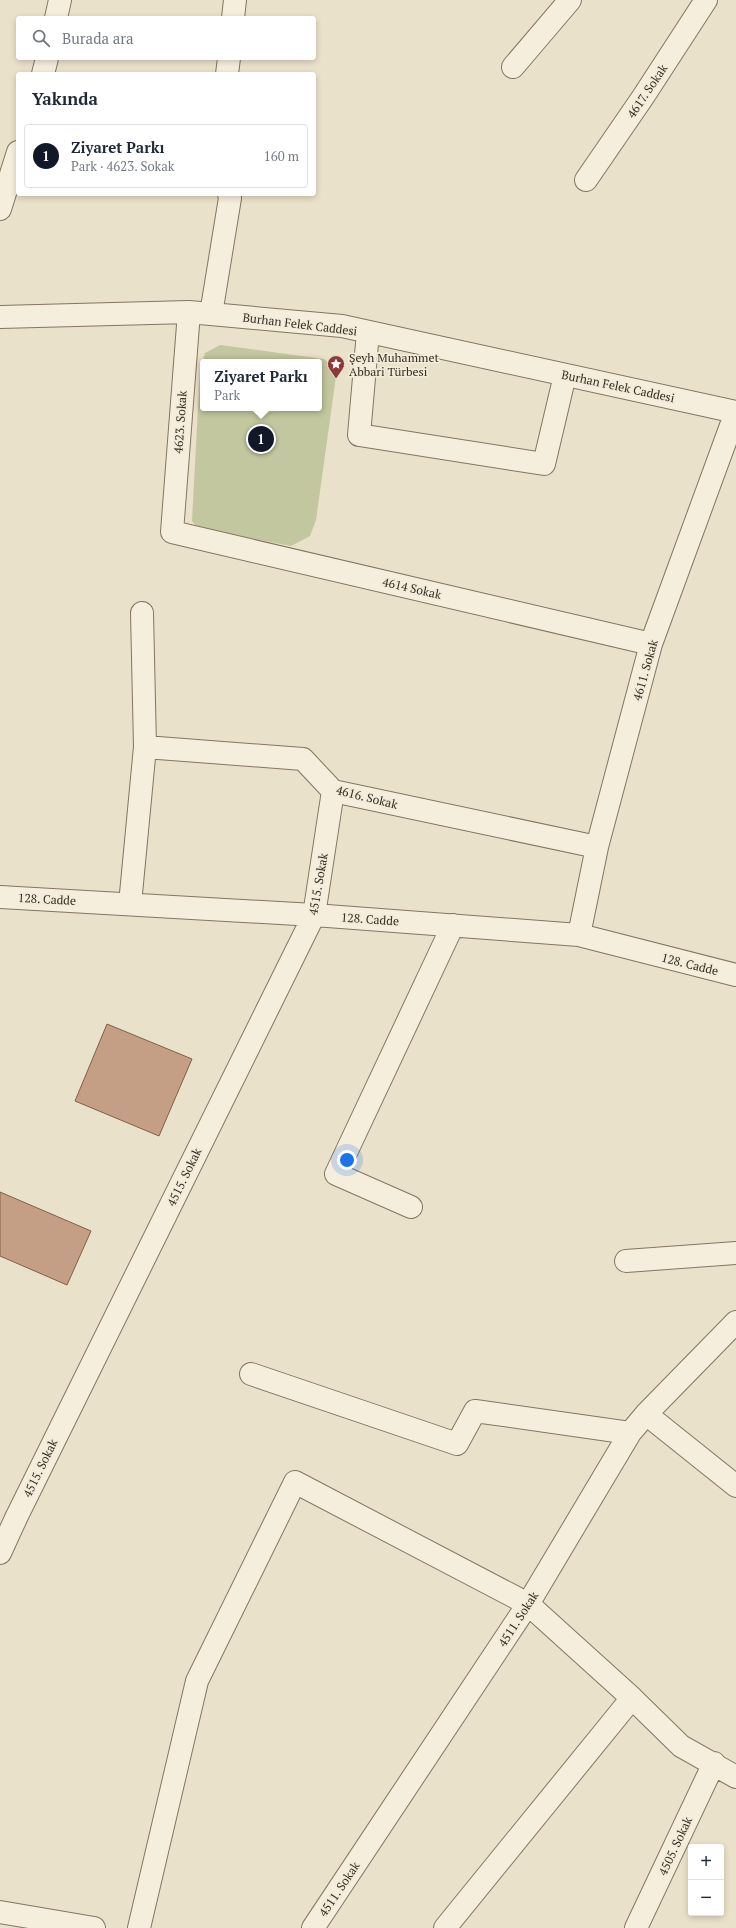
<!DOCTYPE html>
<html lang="tr">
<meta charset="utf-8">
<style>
:root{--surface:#fff;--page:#f2f2f3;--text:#1f2937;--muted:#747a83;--line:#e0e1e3;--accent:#111827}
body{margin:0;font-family:"PT Serif",serif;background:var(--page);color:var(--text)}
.controls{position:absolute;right:12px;bottom:12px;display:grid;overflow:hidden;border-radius:4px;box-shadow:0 2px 6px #0003}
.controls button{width:36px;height:36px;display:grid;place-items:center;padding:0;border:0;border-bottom:1px solid var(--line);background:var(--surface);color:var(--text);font:20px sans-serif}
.you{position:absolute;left:347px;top:1160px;width:14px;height:14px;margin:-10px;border:3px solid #fff;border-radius:50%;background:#1a73e8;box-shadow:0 0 0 6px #1a73e833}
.badge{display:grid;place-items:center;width:26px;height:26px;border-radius:50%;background:var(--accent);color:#fff;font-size:13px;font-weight:700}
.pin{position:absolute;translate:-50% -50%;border:2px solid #fff;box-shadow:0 1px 4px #0006}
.popup{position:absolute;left:200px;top:359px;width:122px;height:52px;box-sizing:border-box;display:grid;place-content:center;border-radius:4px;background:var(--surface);filter:drop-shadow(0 1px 3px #0005);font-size:13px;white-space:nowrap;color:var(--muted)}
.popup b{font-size:15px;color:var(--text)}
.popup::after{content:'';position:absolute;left:50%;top:100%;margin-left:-8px;border:8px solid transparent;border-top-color:var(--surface)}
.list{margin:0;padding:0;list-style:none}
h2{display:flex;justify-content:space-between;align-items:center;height:52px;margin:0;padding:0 16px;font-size:17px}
h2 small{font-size:13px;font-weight:400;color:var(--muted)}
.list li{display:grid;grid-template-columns:26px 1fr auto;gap:12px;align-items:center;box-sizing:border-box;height:64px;margin:0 8px 8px;padding:0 8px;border:1px solid var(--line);border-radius:4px}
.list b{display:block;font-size:15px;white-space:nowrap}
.list p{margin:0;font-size:13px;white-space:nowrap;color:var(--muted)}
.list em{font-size:13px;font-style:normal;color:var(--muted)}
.icon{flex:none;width:22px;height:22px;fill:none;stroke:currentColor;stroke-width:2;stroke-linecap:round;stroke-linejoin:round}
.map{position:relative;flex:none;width:736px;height:1928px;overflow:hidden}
.search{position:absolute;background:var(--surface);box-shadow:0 2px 6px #0003;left:16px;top:16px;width:300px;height:44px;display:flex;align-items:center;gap:10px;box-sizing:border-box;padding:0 14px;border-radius:4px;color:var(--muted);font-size:15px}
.panel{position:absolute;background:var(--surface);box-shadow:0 2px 6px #0003;left:16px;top:72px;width:300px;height:124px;border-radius:4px}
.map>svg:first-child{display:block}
.green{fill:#c3c79f;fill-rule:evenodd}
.building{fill:#c49f85;stroke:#815f49}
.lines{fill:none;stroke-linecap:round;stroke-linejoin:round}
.minor-casing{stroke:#857461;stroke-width:24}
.minor{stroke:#f5eedd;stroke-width:22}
.labels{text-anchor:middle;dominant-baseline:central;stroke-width:3.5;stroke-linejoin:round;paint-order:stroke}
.street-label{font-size:12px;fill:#372c22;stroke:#f2ebd9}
.poi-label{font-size:12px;fill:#372c22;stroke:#f2ebd9;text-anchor:start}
</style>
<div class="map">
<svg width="736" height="1928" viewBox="0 0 736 1928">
<rect width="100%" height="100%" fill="#eae1ca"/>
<path class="green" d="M220 345 324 359 337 369 316 520 310 536 291 546 213 531 197 527 192 521 200 369 205 353ZM203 362H319V408H203Z"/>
<path class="building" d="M107 1024 192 1059 159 1136 75 1101Z
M0 1192 91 1231 67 1285 0 1256Z"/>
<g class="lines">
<g class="minor-casing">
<path id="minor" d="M56 18 60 0
M233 18 235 0
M513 67 570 0
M43 74 47 58
M227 74 229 58
M586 180 643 97 706 0
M0 209 18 152
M189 312 172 532 651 644
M211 314 230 198 229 194
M0 317 189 312 342 326 736 412
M368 332 359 435 544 464 565 375
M145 747 303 759 333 791 597 847
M0 897 314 915 579 935 736 975
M130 904 145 747 142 613
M579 935 597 847 651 644 736 412
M411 1207 336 1174 453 925
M626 1261 736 1253
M251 1374 457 1444 475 1411 630 1433
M646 1414 736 1486
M0 1553 16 1518 314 915 333 791
M0 1912 94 1928
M139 1928 197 1681 295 1482 528 1604 632 1698 681 1746 736 1777
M313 1928 528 1604 630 1433 646 1414 736 1322
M445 1928 632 1698
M636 1928 714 1763"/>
</g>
<use href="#minor" class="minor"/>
</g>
<defs>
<g id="sight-pin" transform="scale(0.9)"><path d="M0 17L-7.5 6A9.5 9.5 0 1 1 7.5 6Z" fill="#8d3738" stroke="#f2ebd9"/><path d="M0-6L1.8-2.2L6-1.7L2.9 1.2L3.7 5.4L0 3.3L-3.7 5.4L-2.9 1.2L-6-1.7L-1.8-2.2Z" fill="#fff"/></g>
</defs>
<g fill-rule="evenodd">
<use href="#sight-pin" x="336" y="364"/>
</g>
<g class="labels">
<g class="street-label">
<text transform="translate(647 91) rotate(-56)">4617. Sokak</text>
<text transform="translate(300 324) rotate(7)">Burhan Felek Caddesi</text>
<text transform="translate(618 386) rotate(12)">Burhan Felek Caddesi</text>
<text transform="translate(180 422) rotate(-86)">4623. Sokak</text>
<text transform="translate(412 588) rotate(13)">4614 Sokak</text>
<text transform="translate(645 670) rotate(-74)">4611. Sokak</text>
<text transform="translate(367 797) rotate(14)">4616. Sokak</text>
<text transform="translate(318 884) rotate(-80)">4515. Sokak</text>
<text transform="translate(47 899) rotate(3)">128. Cadde</text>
<text transform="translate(370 919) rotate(4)">128. Cadde</text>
<text transform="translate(690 964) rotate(14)">128. Cadde</text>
<text transform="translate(184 1177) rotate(-64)">4515. Sokak</text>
<text transform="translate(40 1468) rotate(-64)">4515. Sokak</text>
<text transform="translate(518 1619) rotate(-57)">4511. Sokak</text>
<text transform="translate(675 1846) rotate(-65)">4505. Sokak</text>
<text transform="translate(339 1889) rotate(-56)">4511. Sokak</text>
</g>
<g class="poi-label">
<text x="349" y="357">Şeyh Muhammet<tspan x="349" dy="14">Abbari Türbesi</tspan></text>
</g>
</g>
</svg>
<div class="controls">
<button>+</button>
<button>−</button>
</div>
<div class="you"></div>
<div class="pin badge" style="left:261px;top:439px">1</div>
<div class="popup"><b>Ziyaret Parkı</b>Park</div>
<div class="search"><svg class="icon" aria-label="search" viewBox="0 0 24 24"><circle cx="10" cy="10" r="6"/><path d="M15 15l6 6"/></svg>Burada ara</div>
<section class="panel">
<h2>Yakında<small></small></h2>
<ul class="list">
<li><span class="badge">1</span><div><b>Ziyaret Parkı</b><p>Park · 4623. Sokak</p></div><em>160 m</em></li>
</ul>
</section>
</div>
